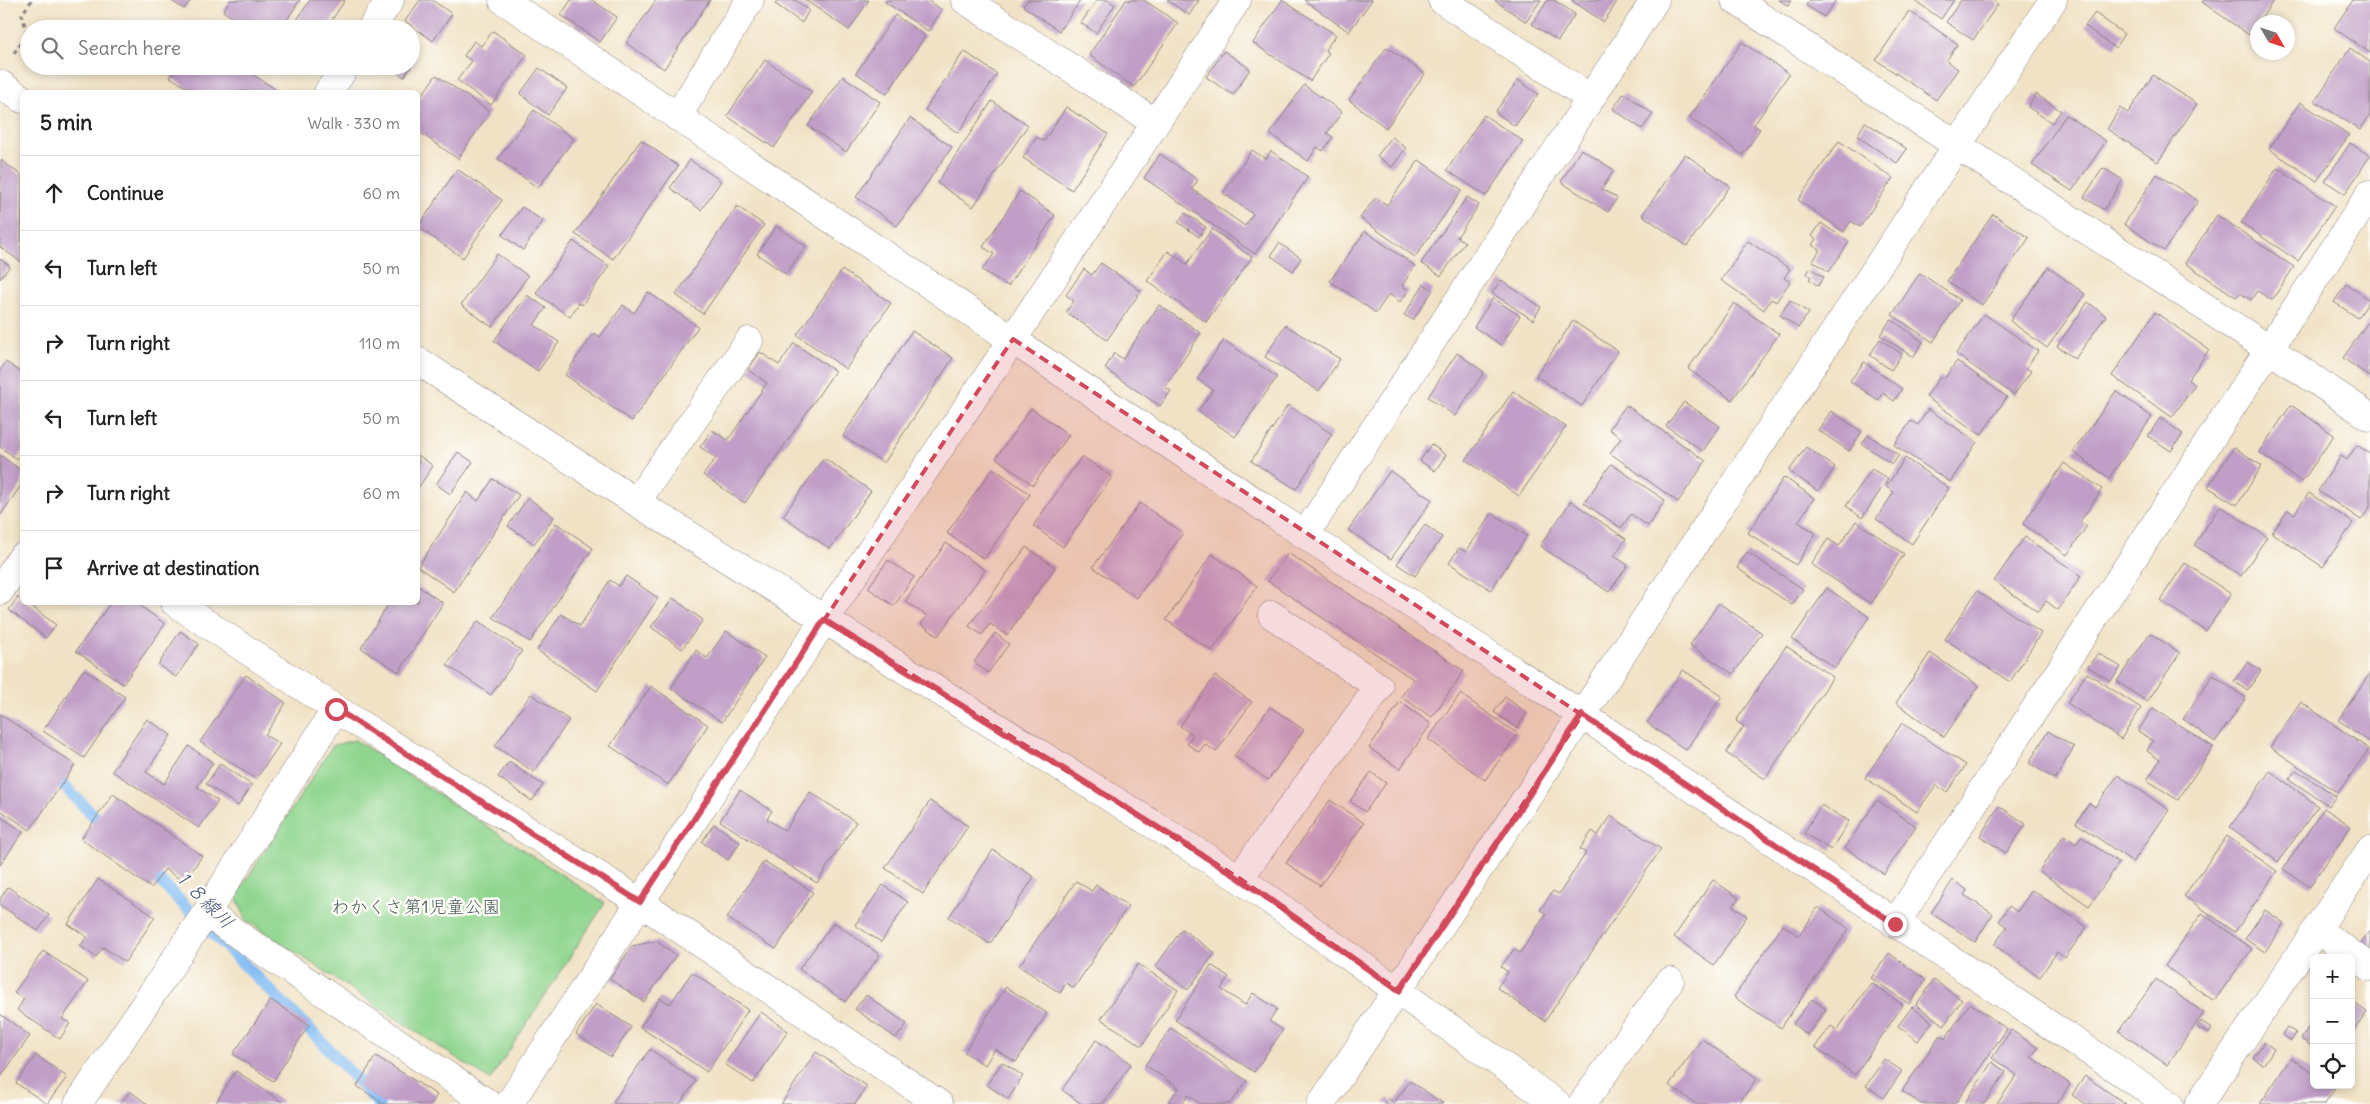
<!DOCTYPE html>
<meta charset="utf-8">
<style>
:root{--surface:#fff;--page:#f2f2f2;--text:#222;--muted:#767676;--line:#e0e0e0}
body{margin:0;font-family:Delius,"Klee One",sans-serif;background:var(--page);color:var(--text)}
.controls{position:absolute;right:15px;bottom:15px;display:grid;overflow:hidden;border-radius:8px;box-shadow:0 2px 8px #0003}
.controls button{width:45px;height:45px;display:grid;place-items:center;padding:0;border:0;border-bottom:1px solid var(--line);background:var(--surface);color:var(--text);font:25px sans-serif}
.compass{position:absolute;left:2250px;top:15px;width:45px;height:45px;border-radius:50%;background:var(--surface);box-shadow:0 2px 8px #0003;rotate:129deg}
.stop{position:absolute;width:15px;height:15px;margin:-11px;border:4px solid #d1495b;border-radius:50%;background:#fff}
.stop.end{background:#d1495b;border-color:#fff;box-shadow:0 1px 5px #0008}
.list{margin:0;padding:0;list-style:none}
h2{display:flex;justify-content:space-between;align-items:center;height:65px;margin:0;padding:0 20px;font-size:21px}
h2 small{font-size:16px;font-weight:400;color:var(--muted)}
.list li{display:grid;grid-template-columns:32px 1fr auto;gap:15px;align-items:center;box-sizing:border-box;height:75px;padding:0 20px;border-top:1px solid var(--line)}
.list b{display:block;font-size:19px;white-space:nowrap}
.list em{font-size:16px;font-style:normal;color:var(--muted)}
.icon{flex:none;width:28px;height:28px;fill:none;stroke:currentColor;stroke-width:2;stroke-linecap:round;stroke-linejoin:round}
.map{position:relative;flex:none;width:2370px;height:1104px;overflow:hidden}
.search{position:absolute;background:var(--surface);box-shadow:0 2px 8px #0003;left:20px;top:20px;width:400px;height:55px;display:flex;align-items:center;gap:12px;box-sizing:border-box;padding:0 18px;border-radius:28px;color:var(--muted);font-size:19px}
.panel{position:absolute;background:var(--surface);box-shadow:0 2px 8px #0003;left:20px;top:90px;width:400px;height:515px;border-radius:8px}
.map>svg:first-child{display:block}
.green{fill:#91d690;stroke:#5a7c66}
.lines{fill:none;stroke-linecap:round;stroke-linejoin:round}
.stream{stroke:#83bdf4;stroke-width:12}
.building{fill:#c09ec7}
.minor-casing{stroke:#8a8280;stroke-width:29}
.path{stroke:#8a8280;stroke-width:3;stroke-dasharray:4 4;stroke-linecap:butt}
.minor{stroke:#fff;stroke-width:28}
.route{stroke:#d1495b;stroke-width:6}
.marked{fill:#d1495b;fill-opacity:0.2;stroke:#d1495b;stroke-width:4;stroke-dasharray:10 6;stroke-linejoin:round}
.labels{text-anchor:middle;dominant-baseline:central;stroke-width:5;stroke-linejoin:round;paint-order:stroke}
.park-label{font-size:18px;fill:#496159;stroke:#fdfcf7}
.water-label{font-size:19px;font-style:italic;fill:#44587c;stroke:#fdfcf7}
</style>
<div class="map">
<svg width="2370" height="1104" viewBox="0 0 2370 1104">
<rect width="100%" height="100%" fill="#fdfcf7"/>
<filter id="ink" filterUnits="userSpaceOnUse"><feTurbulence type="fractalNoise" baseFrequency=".02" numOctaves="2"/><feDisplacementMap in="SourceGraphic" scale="10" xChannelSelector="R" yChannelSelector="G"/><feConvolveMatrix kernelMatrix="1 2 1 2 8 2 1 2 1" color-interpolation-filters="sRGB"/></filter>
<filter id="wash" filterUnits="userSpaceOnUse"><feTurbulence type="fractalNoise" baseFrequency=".0096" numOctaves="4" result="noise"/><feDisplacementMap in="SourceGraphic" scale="20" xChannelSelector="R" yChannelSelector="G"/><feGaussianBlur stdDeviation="1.12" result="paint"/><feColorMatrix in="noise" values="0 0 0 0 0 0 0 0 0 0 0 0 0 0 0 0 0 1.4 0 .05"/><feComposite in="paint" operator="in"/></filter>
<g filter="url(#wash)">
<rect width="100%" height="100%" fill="#f1e2c5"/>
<path class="green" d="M355 740 605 903 490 1080 246 920 236 896 333 745Z"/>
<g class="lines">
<path class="stream" d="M50 772 108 830
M146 867 321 1041 379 1104"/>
</g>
<g id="blocks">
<path class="building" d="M170 0H191L184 9Z
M230 0H300L281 29H249L223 11Z
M310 0H345L326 29H291Z
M420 0H432L452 14 433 41 405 21Z
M571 0H592L617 17 600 42 561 15Z
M656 0H710L664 69 626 43Z
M778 0H795L809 10 802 23 775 4Z
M805 0H869L849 30Z
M887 0H927L942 10 928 31 885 2Z
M1028 0H1081L1059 31 1023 6Z
M1097 0H1108L1115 5 1096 33 1081 23Z
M1126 0H1144L1178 23 1134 87 1089 55Z
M1167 0H1199L1189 15Z
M1282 0 1336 35 1325 50 1329 53 1310 81 1253 43Z
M1304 0H1372L1349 32Z
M1494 0H1541L1526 22Z
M1548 0H1554L1575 14 1558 41 1532 24Z
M1571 0H1618L1604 22Z
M1779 0H1792L1788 6Z
M1810 0H1836L1824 17 1806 5Z
M1914 0H1954L1941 19Z
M1961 0H1993L1998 4 1973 40 1946 22Z
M2204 0H2274L2249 35 2202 2Z
M2353 0H2370V53L2334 28Z
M1909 11 1958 44 1946 61 1958 69 1936 100 1876 60Z
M2095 13 2124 34 2115 48 2085 26Z
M895 15 925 36 887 94 856 73Z
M493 31 527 55 491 105 457 80 472 61 464 56 474 41 481 46Z
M1742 42 1789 74 1754 125 1760 129 1743 155 1689 118Z
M1387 47 1425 74 1386 128 1349 100Z
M2350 48 2370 62V115L2360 130 2315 101Z
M964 51 997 74 958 133 925 110Z
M1224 51 1250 69 1233 95 1206 77Z
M411 57 416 60 404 77 388 66H411Z
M765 60 812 92 774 148 727 116Z
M178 66H240L278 91 191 92 192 91 170 77Z
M287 66H301L296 72Z
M539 68 567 88 548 115 520 94Z
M436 75 490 112 458 159 418 131V101Z
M2153 75 2197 104 2158 162 2107 129 2120 108 2128 113Z
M843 76 880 102 846 152 808 126Z
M1518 80 1538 94 1515 126 1495 112Z
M1304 85 1342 112 1327 133 1333 137 1323 151 1317 147 1308 161 1270 134Z
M1624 93 1653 114 1642 129 1613 109Z
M2036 94 2061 111 2052 123 2028 107Z
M992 101 1028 125 973 207 937 183Z
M2300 102 2349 135 2317 181 2269 149Z
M1066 107 1108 134 1072 190 1023 158 1037 137 1044 141Z
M534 110 574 139 538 188 498 159Z
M1484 115 1523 141 1486 196 1447 170Z
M2066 115 2106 141 2072 191 2032 165Z
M910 118 952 147 897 226 856 197Z
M1865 122 1907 149 1897 163 1857 136Z
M1392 137 1406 148 1392 167 1377 156Z
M641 140 678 166 613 259 575 234Z
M1839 141 1893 178 1860 227 1851 221 1844 232 1798 200Z
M2350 143 2370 156 2345 194 2325 181Z
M1581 149 1614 170 1602 189 1617 198 1608 212 1561 182Z
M1252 150 1266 159 1271 151 1308 177 1255 254 1144 178 1160 154 1198 180 1192 189 1245 226 1253 214 1223 193Z
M1685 154 1730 186 1687 246 1642 215Z
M1 160 22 176 21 262 0 247Z
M690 160 721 181 701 210 670 188Z
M1419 160 1462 190 1415 257 1360 218 1376 197 1387 205Z
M2103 168 2123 180 2104 210 2084 197Z
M2277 168 2335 206 2298 261 2241 223Z
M457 169 502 200 463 258 418 227Z
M2157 174 2198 201 2164 251 2124 224Z
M1020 191 1055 215 1008 286 982 270 994 254 983 247Z
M1467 197 1479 205 1457 237 1465 242 1441 276 1421 263Z
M737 206 764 225 703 314 676 295Z
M522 207 543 221 523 250 502 235Z
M1185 213 1206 227 1199 237 1178 222Z
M1993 214 2029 238 1982 305 1947 281Z
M2217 215 2294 267 2272 300 2257 291 2251 300 2240 293 2236 297 2185 263Z
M1821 223 1849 242 1829 272 1813 261 1820 250 1812 245 1816 239 1812 236Z
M776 226 806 246 786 274 757 254Z
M1212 229 1252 257 1206 322 1147 281 1168 251 1187 264Z
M1365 231 1415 266 1402 286 1409 290 1400 302 1389 294 1376 313 1330 281Z
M573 241 609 266 582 305 579 303 570 317 536 293Z
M1748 241 1790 269 1784 278 1790 282 1776 302 1771 299 1764 310 1721 280Z
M1279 243 1301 258 1293 271 1271 256Z
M497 254 528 276 492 327 461 305Z
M0 259 10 266 0 279Z
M1101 263 1141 291 1107 340 1066 312 1074 301 1066 295 1084 269 1092 275Z
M2048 267 2085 294 2047 348 2010 321Z
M1810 268 1824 277 1818 286 1809 279 1811 277 1807 274Z
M842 270 891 303 846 369 797 335Z
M1920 273 1960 300 1933 342 1892 315Z
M1501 280 1541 307 1533 320 1492 293Z
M1424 284 1433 290 1413 320 1404 315Z
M2346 284 2370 300 2358 318 2334 302Z
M648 292 698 327 632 421 565 375 594 333 600 337 623 305 634 313Z
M527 295 546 308 534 325 559 342 538 371 494 341Z
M1493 298 1520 316 1501 345 1474 327Z
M1790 300 1809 313 1798 328 1780 315Z
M2088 302 2106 316 2075 359 2057 346Z
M1734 303 1779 334 1732 400 1688 369Z
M1159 305 1201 333 1165 387 1171 391 1160 406 1105 369 1114 353 1123 359Z
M2155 312 2209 350 2188 380 2195 385 2172 417 2112 376Z
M1984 314 2038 351 2026 368 2031 371 2014 395 1956 354Z
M1891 319 1923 342 1913 357 1880 335Z
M2370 319V377L2343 358Z
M1573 321 1618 351 1582 406 1536 376Z
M1285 325 1340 359 1319 391 1265 357Z
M912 331 953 358 884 463 843 436Z
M1880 339 1902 354 1891 370 1870 355Z
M1224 340 1277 377 1235 437 1198 411 1213 390 1197 379Z
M794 343 835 371 745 503 703 475 716 458 700 447 712 430 728 440 767 383 748 370 760 352 779 365Z
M1457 353 1484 372 1455 416 1428 397Z
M1957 361 2007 397 1981 435 1926 397 1940 377 1944 379Z
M6 362 22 373V451L17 459 0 447V370Z
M1864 362 1902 389 1894 401 1883 393 1878 400 1850 381Z
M1513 391 1566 427 1519 496 1466 460Z
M2116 391 2152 417 2109 478 2073 452Z
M1684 402 1720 426 1703 451 1666 426Z
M1288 405 1332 434 1296 489 1251 461Z
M1626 405 1706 461 1678 502 1610 453 1621 438 1609 429Z
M2291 405 2334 435 2302 482 2259 452Z
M1031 408 1069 435 1033 485 996 458Z
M1928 409 1977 442 1950 482 1894 445 1911 421 1918 425Z
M1831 411 1862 432 1849 451 1818 430Z
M2160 418 2183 434 2171 451 2148 436Z
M1868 435 1899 455 1892 464 1862 444Z
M1431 444 1446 455 1435 471 1420 461Z
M2357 445 2370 454V507L2361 520 2318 491 2341 456 2347 460Z
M1806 447 1835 467 1818 491 1789 471Z
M2234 447 2262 466 2237 505 2208 487Z
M458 452 473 462 450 494 436 484Z
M0 455 22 471V484L0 516Z
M418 455 433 466 418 488Z
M1082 456 1112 477 1063 547 1033 526Z
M824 458 871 491 830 549 783 516Z
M1905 458 1949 488 1912 544 1876 519 1894 492 1886 487Z
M2064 463 2102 489 2080 522 2087 526 2067 555 2023 524Z
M1611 464 1665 500 1648 526 1631 514 1621 528 1584 503Z
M993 468 1030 494 984 559 947 533Z
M1872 469 1888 479 1862 518 1846 506Z
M1390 471 1432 500 1391 559 1348 530Z
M1784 477 1814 498 1798 522 1816 533 1796 565 1748 533Z
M493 479 519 495 454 592 418 567 467 492 478 501Z
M2309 493 2353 523 2323 567 2272 533 2288 510 2294 514Z
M528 498 554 517 534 544 508 526Z
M1571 501 1626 539 1614 556 1628 565 1609 592 1540 546Z
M1140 503 1183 533 1137 598 1093 567Z
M2220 506 2267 537 2241 576 2194 545Z
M1492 513 1527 536 1491 590 1449 563 1459 548 1466 552Z
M1856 521 1904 554 1871 604 1811 564 1828 539 1839 546Z
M556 523 593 548 530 642 493 617Z
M1425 525 1442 537 1415 576 1397 564Z
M2025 537 2081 576 2058 610 2046 601 2038 612 1994 581Z
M946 543 985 570 938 636 921 624 927 616 905 601Z
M1026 547 1055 567 1007 635 990 624 982 635 969 626Z
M1747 552 1803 589 1792 605 1737 568Z
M1288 553 1464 671 1432 717 1401 697 1413 679 1268 581Z
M1212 554 1257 586 1212 651 1166 620Z
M888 560 914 577 894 606 868 588Z
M2185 563 2231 594 2206 631 2160 600Z
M626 576 658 598 597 691 537 650 561 614 580 626 610 580 619 586Z
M418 586 443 603 399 672 361 648 390 602H418Z
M1827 588 1869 617 1835 668 1792 639Z
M1977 591 2041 633 2010 682 1945 639Z
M18 597 22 602H26L56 625 46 638 9 610Z
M673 598 703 620 682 649 651 627Z
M111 602H135L165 624 123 684 76 651Z
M1719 603 1762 633 1733 674 1690 645Z
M478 621 522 651 491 695 447 665Z
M180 631 199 644 176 677 158 665Z
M726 631 765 657 722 722 671 688 696 650 707 658Z
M995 633 1009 644 988 673 974 662Z
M2150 633 2180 653 2147 702 2117 681Z
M1786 646 1833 677 1765 779 1726 753 1744 726 1736 721Z
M1930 653 1979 686 1944 737 1896 703Z
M2098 653 2121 667 2111 681 2088 667Z
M2248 662 2261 671 2247 691 2234 681Z
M84 669 125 697 84 758 43 731Z
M1683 670 1722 696 1686 750 1647 723Z
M2087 673 2141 708 2121 739 2067 703Z
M2370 673V742L2338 720Z
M246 675 286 703 265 735 280 744 256 779 200 742Z
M2213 675 2246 698 2215 742 2183 719Z
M1215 676 1252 702 1216 752 1205 744 1199 752 1187 744 1193 735 1180 726Z
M651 686 708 725 668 785 610 746Z
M531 694 569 720 534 772 495 746Z
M1460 694 1518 734 1485 780 1428 739Z
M1505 697 1527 713 1517 728 1494 712Z
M1400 702 1431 724 1400 769 1369 748Z
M2301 702 2369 749 2338 793 2270 747Z
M1270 707 1304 730 1268 780 1234 756Z
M2153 708 2213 747 2178 800 2147 780 2160 760 2147 751 2153 741 2138 731Z
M0 714 75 765 30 830 0 810Z
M147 719 171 735 146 772 164 784 189 746 213 763 197 787 218 801 199 828 112 771Z
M1902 723 1966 765 1947 792 1936 785 1917 812 1865 778Z
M2048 731 2074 747 2055 779 2029 763Z
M509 762 543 785 532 801 498 777Z
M220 764 252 785 238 806 206 784Z
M2296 770 2336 796 2329 806 2289 779Z
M2270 771 2318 806 2278 862 2230 827Z
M1371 772 1386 783 1365 812 1350 801Z
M2118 775 2169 810 2133 862 2076 823 2089 803 2095 807Z
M740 790 772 811 767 819 785 831 810 792 856 822 817 883 720 821Z
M113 794 202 856 184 882 165 869 151 888 81 839Z
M1330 800 1364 823 1320 886 1286 863Z
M1877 800 1916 826 1884 874 1845 848Z
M930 801 968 826 923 894 885 868Z
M1821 805 1849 821 1831 850 1804 833Z
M1999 806 2026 824 2006 853 1980 836Z
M2324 808 2351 826 2310 887 2283 869Z
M0 816 23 832 0 865Z
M1611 816 1661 849 1545 1021 1497 988 1508 972 1501 967 1514 949 1520 953 1546 914 1540 910 1553 891 1559 894 1586 853 1580 849 1592 831 1598 835Z
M714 824 740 842 728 860 702 842Z
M2064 835 2076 844 2081 836 2119 863 2089 906 2039 871Z
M2227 836 2277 871 2235 932 2184 896Z
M993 850 1034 877 990 944 949 917Z
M764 861 813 892 776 949 727 918Z
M98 879 155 917 125 962 103 947 96 957 80 946 87 937 68 924Z
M1713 880 1739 898 1733 906 1747 916 1714 965 1674 937Z
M1953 880 1967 890 1964 895 1993 914 1975 942 1931 913Z
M1076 881 1092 891 1096 885 1128 906 1074 988 1066 983 1060 993 1019 966Z
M883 885 908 902 881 942 855 925Z
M8 887 49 915 38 931 0 905V899Z
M2032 890 2087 927 2065 958 2057 952 2040 977 1994 945 2007 927 1999 921 2009 906 2017 912Z
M1818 907 1849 929 1781 1028 1734 997 1783 925 1799 936Z
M2265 910 2284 923 2265 952 2245 939Z
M2202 913 2252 949 2214 1001 2165 966Z
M834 922 880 955 845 1002 799 969Z
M1182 929 1215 953 1188 990 1156 966Z
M2370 930V966L2353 954Z
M656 941 676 955 644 1002 610 979 632 946Z
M43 951 88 981 62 1019 70 1023 60 1039 17 1010 24 999 14 993Z
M1889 953 1926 980 1909 1004 1871 978Z
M1138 964 1178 990 1142 1046 1101 1019Z
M1211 965 1229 977 1221 989 1245 1005 1253 993 1277 1009 1269 1021 1283 1030 1254 1072 1175 1020Z
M692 972 748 1010 707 1072 640 1027 660 998 670 1004Z
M2156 979 2204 1013 2167 1065 2119 1031Z
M1934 980 1962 1000 1944 1025 1916 1005Z
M1871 983 1903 1005 1855 1075 1815 1047 1831 1026 1837 1030Z
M1006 987 1047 1013 1016 1062 995 1049 985 1065 964 1052Z
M866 995 907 1024 896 1038 855 1009Z
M1812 999 1826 1009 1807 1035 1793 1024Z
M271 1000 309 1025 273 1081 233 1054Z
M2351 1001 2367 1012 2351 1035Z
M1970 1003 2007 1029 1955 1104H1921L1902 1091 1940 1035 1945 1039Z
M596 1004 631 1027 611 1057 576 1034Z
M1912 1007 1932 1022 1918 1041 1898 1026Z
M761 1012 788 1031 753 1083 725 1064Z
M0 1014 30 1036 0 1078Z
M2314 1019V1048L2301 1039Z
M2201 1021 2212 1029 2208 1034 2197 1027Z
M2287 1027 2296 1033 2291 1041 2282 1034Z
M1171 1028 1247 1081 1230 1104H1201L1188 1095 1182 1104 1168 1102 1179 1088 1145 1065Z
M2011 1030 2038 1048 2031 1057 2070 1084 2057 1104H1997L2017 1075 1992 1058Z
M1702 1039 1757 1078 1738 1104H1696L1669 1085Z
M1096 1040 1131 1064 1103 1104H1082L1062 1090Z
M2264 1042 2274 1049 2263 1065 2253 1058Z
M650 1049 696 1081 680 1104H616L613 1102Z
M816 1052 867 1086 855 1104H781Z
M36 1055 67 1077 47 1104 16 1083Z
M376 1056 437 1095 431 1104H380L381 1102 357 1086Z
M2291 1058 2314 1074V1085H2331L2335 1088 2325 1104H2260Z
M1884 1059 1902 1071 1884 1098 1866 1086Z
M1002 1062 1023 1076 1008 1099 987 1085Z
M1992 1062 2006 1072 1984 1104H1964Z
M236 1071 282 1102 281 1104H215Z
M2085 1076 2126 1104H2086L2072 1095Z
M1410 1081 1444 1104H1384L1388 1098 1394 1103Z
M130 1091 147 1104H120Z"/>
</g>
</g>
<g filter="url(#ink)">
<use href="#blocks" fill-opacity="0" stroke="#8a8280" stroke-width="1"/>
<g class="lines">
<g class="minor-casing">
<path id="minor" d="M503 0 1305 535 1582 715 2169 1104
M965 0 1156 123
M1442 0 1590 98
M1735 0 2269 349 2370 417
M371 29 390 0
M0 84 22 99
M328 92 346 66
M677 117 750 0
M418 361 636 502 1239 878 1557 1104
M636 502 749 341
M1305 535 1655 0
M0 591 22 557
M174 602 336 709 640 902 939 1104
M1239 878 1379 687 1272 615
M206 913 489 1104
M1895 924 2370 194
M2317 930 2370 967
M78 1104 206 913 336 709
M509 1104 824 620 1013 339 1237 0
M1321 1104 1582 715 2053 0
M1582 1104 1670 981
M2199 1104 2370 850"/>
</g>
<path class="path" d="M14 53 27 34 22 14 32 0"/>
<use href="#minor" class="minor"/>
</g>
</g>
<g class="lines" filter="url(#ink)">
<path class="route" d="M336 709 640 902 824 620 1239 878 1399 991 1582 715 1895 924"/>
</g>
<path class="marked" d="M1013 339 1582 715 1399 991 1239 878 824 620Z"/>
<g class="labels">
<g class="park-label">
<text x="416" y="906">わかくさ第1児童公園</text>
</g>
<g class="water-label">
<text transform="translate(204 898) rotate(45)">１８線川</text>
</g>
</g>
</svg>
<div class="controls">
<button>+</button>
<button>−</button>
<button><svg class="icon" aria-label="locate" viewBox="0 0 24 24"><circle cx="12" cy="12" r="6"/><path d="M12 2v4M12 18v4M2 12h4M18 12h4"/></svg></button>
</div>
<svg class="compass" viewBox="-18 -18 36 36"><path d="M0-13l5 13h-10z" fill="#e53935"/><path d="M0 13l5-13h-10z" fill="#767676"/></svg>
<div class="stop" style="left:336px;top:709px"></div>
<div class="stop end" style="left:1895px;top:924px"></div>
<div class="search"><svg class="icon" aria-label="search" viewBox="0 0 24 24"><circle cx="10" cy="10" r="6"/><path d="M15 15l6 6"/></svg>Search here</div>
<section class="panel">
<h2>5 min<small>Walk · 330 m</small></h2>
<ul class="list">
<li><svg class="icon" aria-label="ahead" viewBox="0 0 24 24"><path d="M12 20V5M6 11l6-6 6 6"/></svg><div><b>Continue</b></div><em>60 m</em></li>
<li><svg class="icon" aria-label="left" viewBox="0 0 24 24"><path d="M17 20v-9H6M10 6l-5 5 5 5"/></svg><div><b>Turn left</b></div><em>50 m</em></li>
<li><svg class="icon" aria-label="right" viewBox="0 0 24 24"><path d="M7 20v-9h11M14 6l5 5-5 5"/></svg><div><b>Turn right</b></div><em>110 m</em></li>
<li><svg class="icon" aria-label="left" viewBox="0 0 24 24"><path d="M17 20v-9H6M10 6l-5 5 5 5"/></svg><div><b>Turn left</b></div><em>50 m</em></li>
<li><svg class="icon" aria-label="right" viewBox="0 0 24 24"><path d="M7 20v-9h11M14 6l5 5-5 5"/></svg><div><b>Turn right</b></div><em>60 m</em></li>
<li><svg class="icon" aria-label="arrive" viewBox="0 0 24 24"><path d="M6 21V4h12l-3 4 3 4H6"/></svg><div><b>Arrive at destination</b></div></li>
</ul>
</section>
</div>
